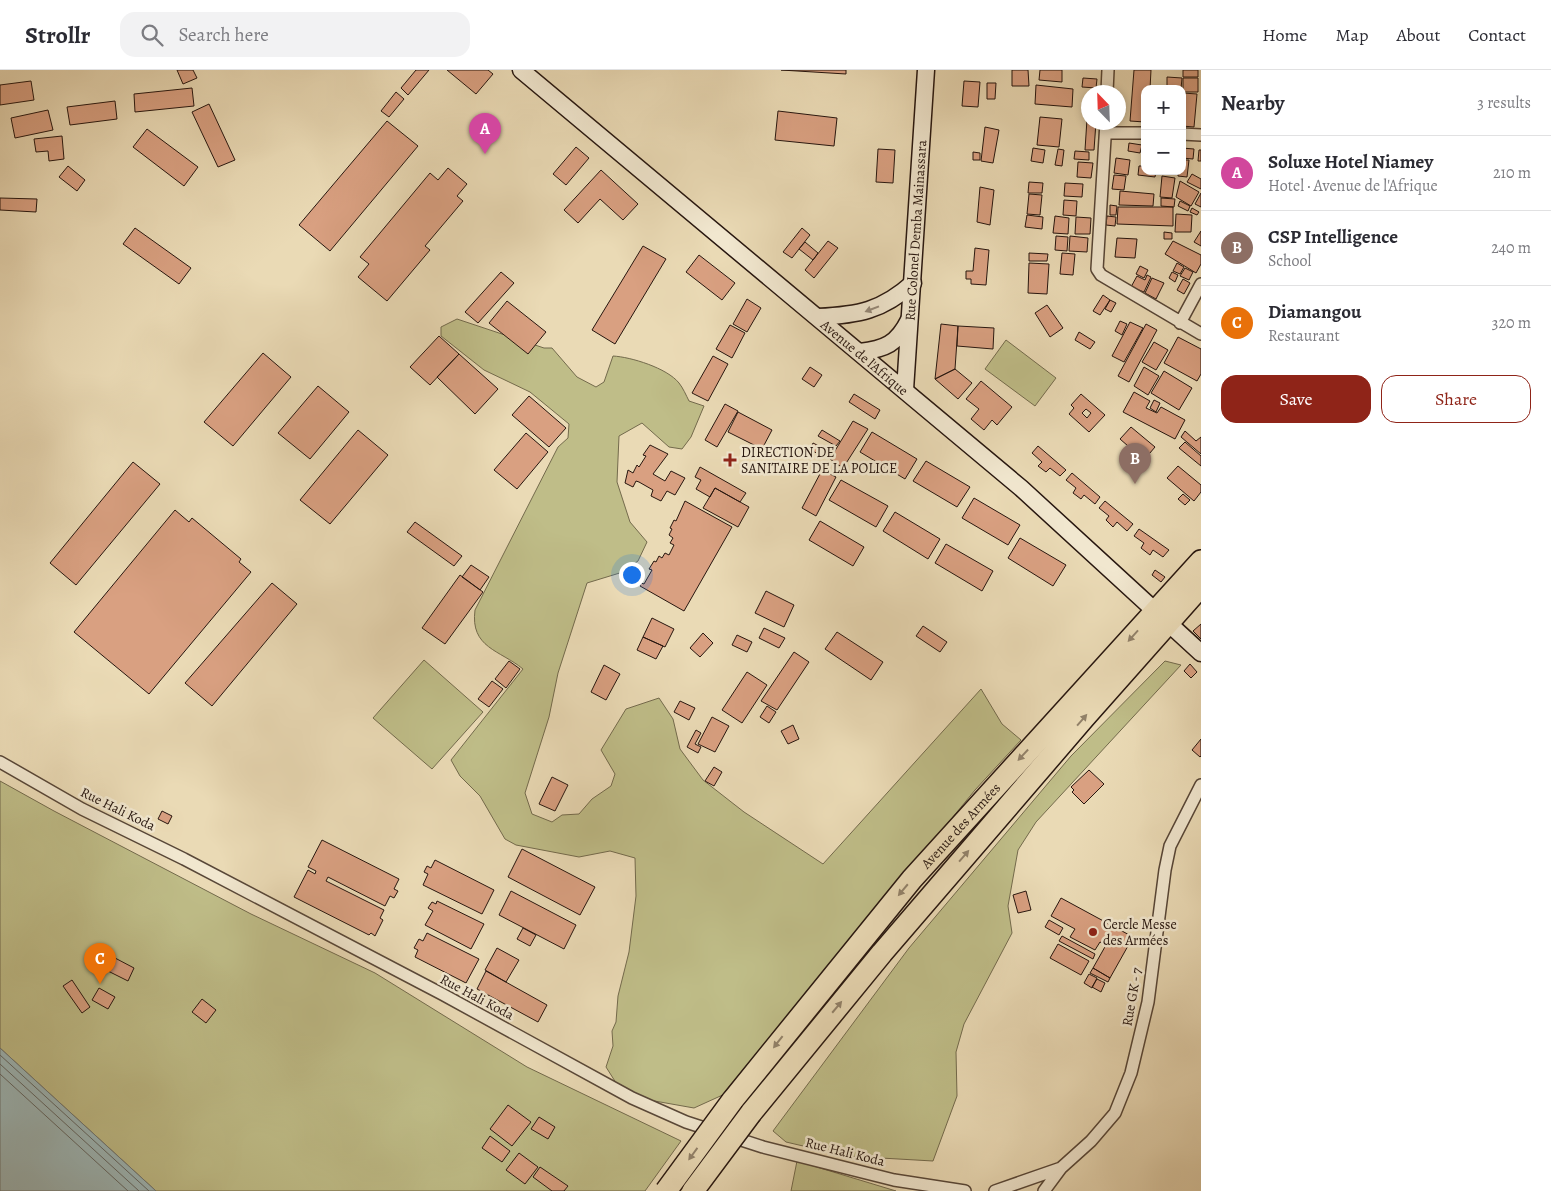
<!DOCTYPE html>
<meta charset="utf-8">
<style>
:root{--surface:#fff;--page:#f2f2f3;--text:#2b2b33;--muted:#7c7c81;--line:#e1e1e2;--accent:#8f2418}
body{margin:0;font-family:Alegreya,serif;background:var(--page);color:var(--text)}
.controls{position:absolute;right:15px;top:15px;display:grid;overflow:hidden;border-radius:10px;box-shadow:0 2px 8px #0003}
.controls button{width:45px;height:45px;display:grid;place-items:center;padding:0;border:0;border-bottom:1px solid var(--line);background:var(--surface);color:var(--text);font:25px sans-serif}
.compass{position:absolute;left:1081px;top:15px;width:45px;height:45px;border-radius:50%;background:var(--surface);box-shadow:0 2px 8px #0003;rotate:337deg}
.you{position:absolute;left:631px;top:504px;width:18px;height:18px;margin:-12px;border:4px solid #fff;border-radius:50%;background:#1a73e8;box-shadow:0 0 0 8px #1a73e833}
.badge{display:grid;place-items:center;width:32px;height:32px;border-radius:50%;background:var(--accent);color:#fff;font-size:16px;font-weight:700}
.pin{position:absolute;translate:-50% -41px;filter:drop-shadow(0 1px 2px #0008)}
.pin::after{content:'';position:absolute;top:26px;width:18px;height:15px;background:inherit;clip-path:polygon(0 0,100% 0,50% 100%)}
.list{margin:0;padding:0;list-style:none}
h2{display:flex;justify-content:space-between;align-items:center;height:65px;margin:0;padding:0 20px;font-size:21px}
h2 small{font-size:16px;font-weight:400;color:var(--muted)}
.list li{display:grid;grid-template-columns:32px 1fr auto;gap:15px;align-items:center;box-sizing:border-box;height:75px;padding:0 20px;border-top:1px solid var(--line)}
.list b{display:block;font-size:19px;white-space:nowrap}
.list p{margin:0;font-size:16px;white-space:nowrap;color:var(--muted)}
.list em{font-size:16px;font-style:normal;color:var(--muted)}
.actions{display:flex;gap:10px;padding:15px 20px}
.actions a{flex:1;padding:11px 0;border:1px solid var(--accent);border-radius:15px;text-align:center;font-size:18px;color:var(--accent)}
.actions .main{background:var(--accent);color:#fff}
.icon{flex:none;width:28px;height:28px;fill:none;stroke:currentColor;stroke-width:2;stroke-linecap:round;stroke-linejoin:round}
.map{position:relative;flex:none;width:1201px;height:1121px;overflow:hidden}
header{display:flex;align-items:center;gap:30px;box-sizing:border-box;height:70px;padding:0 25px;background:var(--surface);border-bottom:1px solid var(--line)}
header strong{font-size:24px}
nav{display:flex;gap:28px;margin-inline-start:auto;font-size:18px}
.search{width:350px;height:45px;background:var(--page);display:flex;align-items:center;gap:12px;box-sizing:border-box;padding:0 18px;border-radius:15px;color:var(--muted);font-size:19px}
main{display:flex}
aside{flex:1;background:var(--surface)}
.map>svg:first-child{display:block}
.green{fill:#bfbd88;stroke:#736a4c}
.water{fill:#9db8b9;stroke:#6e7775}
.lines{fill:none;stroke-linecap:round;stroke-linejoin:round}
.shore{stroke:#626764;stroke-width:1}
.building{fill:#d9a081;stroke:#27160f;fill-rule:evenodd}
.street-casing{stroke:#584738;stroke-width:14}
.secondary-casing{stroke:#27160f;stroke-width:19}
.highway-casing{stroke:#27160f;stroke-width:24}
.street{stroke:#f1e7cf;stroke-width:11}
.secondary{stroke:#f1e7cf;stroke-width:16}
.highway{stroke:#eadab5;stroke-width:21}
.highway-bridge-casing{stroke:#27160f;stroke-width:24;stroke-linecap:butt}
.highway-bridge{stroke:#eadab5;stroke-width:21}
.oneway{fill:#968979}
.oneway2{fill:#92826a}
.poi-dot{fill:#8f2418;stroke:#f1e7cf;stroke-width:2}
.labels{text-anchor:middle;dominant-baseline:central;stroke-width:5;stroke-linejoin:round;paint-order:stroke}
.street-label{font-size:14px;fill:#27160f;stroke:#f1e7cf}
.poi-label{font-size:14px;fill:#27160f;stroke:#f1e7cf;text-anchor:start}
</style>
<header>
<strong>Strollr</strong>
<div class="search"><svg class="icon" aria-label="search" viewBox="0 0 24 24"><circle cx="10" cy="10" r="6"/><path d="M15 15l6 6"/></svg>Search here</div>
<nav><a>Home</a><a>Map</a><a>About</a><a>Contact</a></nav>
</header>
<main>
<div class="map">
<svg width="1201" height="1121" viewBox="0 0 1201 1121">
<rect width="100%" height="100%" fill="#eadab5"/>
<filter id="stains"><feTurbulence type="fractalNoise" baseFrequency=".004" numOctaves="4"/><feColorMatrix values="0 0 0 0 .2 0 0 0 0 .09 0 0 0 0 .02 0 0 0 .5 -.17"/></filter>
<radialGradient id="worn" r=".72"><stop offset=".6" stop-color="#630" stop-opacity="0"/><stop offset="1" stop-color="#630" stop-opacity=".3"/></radialGradient>
<path class="green" d="M457 249 544 278H552L577 307 596 317 604 312 613 286C631 287 667 298 679 313 683 318 686 325 689 331L704 336 691 367 682 379 669 377 642 353 619 366 617 412 630 452 647 472 638 491 623 502 587 513 558 603 549 647 525 723 532 744 552 752 562 745 579 744 592 729 611 716 615 704 601 680 626 639 659 628 673 649 680 679 703 710 744 742 823 794 981 619 1002 654 1021 670 975 720 727 1023 694 1038 649 1030 618 1016 606 997 613 976 612 961 616 952 618 926 629 882 636 826 635 788 610 781 579 787 516 775 505 769 480 726 460 706 451 690 523 599C500 580 470 578 475 540L558 377 568 368 569 354 530 322 484 300 441 266V257Z
M1006 270 1056 308 1035 336 985 299Z
M424 590 483 642 432 699 373 648Z
M1165 591 1181 595 1036 752 1018 780 1008 836 1012 863 964 954 956 982 957 1026 933 1091 846 1086 786 1072 773 1061 909 878 1071 686Z
M0 711 54 741 251 844 375 903 527 997 681 1071 645 1121H156L0 978Z
M797 1091 896 1121H791Z"/>
<path class="water" d="M0 978 156 1121H0Z"/>
<g class="lines">
<path class="shore" d="M0 985 149 1121
M0 994 139 1121
M0 1004 128 1121"/>
</g>
<path class="building" d="M177 0H193L197 8 183 14Z
M416 0H429L408 25 401 18Z
M447 0H488L493 4 476 24Z
M781 0H846V4Z
M1012 0H1028L1029 16H1012Z
M1040 0H1062V12L1039 10Z
M1134 0H1151L1150 19H1145V52L1130 51Z
M1183 0H1198V7H1183Z
M1167 7 1182 8 1181 19H1167Z
M1083 8 1097 9 1096 18 1082 17Z
M1183 8H1198V22H1183Z
M31 11 34 30 0 35V15Z
M964 11 980 12 978 37 962 36Z
M987 13H996L995 29H987Z
M1036 15 1073 19 1072 37 1035 34Z
M192 18 194 36 135 42 134 24Z
M396 22 404 29 389 47 381 41Z
M1183 23 1197 24 1194 57 1182 56Z
M115 31 117 49 70 55 67 37Z
M209 34 235 90 218 97 192 42Z
M48 40 53 60 15 68 11 48Z
M778 41 837 48 834 76 775 70Z
M1040 47 1062 49 1059 77 1037 75Z
M1087 49 1088 52H1096L1094 80H1085Z
M387 51 418 76 330 181 299 155Z
M985 57 999 60 993 93 981 91Z
M147 59 198 97 184 116 133 77Z
M62 66 64 89 49 91 48 81 36 82 34 69Z
M1129 73 1142 75 1140 83 1128 81Z
M576 77 589 88 566 115 553 104Z
M1033 78 1045 80 1043 93 1031 91Z
M1182 78 1194 79 1193 89 1182 88Z
M878 79 895 80 893 113 876 112Z
M1058 79 1064 80 1062 96 1055 95Z
M1199 80H1201V91H1198Z
M1075 81 1089 82V90L1074 89Z
M973 82 980 83V90H973Z
M1116 88 1130 90 1128 105 1114 103Z
M1182 90H1189L1187 107 1178 106V101H1182Z
M1078 92 1093 93 1091 108 1077 107Z
M68 96 85 110 77 121 59 107Z
M1139 96H1145V101H1156L1155 107 1138 105Z
M448 98 467 114 457 126 463 131 425 176 430 180 387 231 358 207 369 194 360 187 430 103 438 110Z
M601 100 638 134 623 150 600 129 578 153 564 140Z
M1192 104 1201 109V119L1187 112Z
M1114 105 1126 106 1124 120 1112 119Z
M1162 106 1175 108 1172 128 1160 127Z
M1180 111 1199 122 1191 136 1176 127Z
M1029 112 1043 113 1042 123H1028Z
M1065 113 1083 114 1082 127 1064 126Z
M980 117 994 120 990 155 977 152Z
M1120 121 1154 124 1153 136 1119 135Z
M1201 123V137L1195 134Z
M1029 124 1042 125 1040 145 1027 144Z
M0 128 37 129 36 142 0 140Z
M1161 128 1175 129 1174 137 1161 136Z
M1064 130 1077 131 1076 146 1063 145Z
M1180 131 1190 136 1188 141 1178 136Z
M1110 135 1117 136 1116 145H1110Z
M1118 137H1173V156L1117 154Z
M1192 138 1199 142 1197 145 1190 142Z
M1176 144 1192 145 1191 162H1175Z
M1027 145 1043 147 1042 159 1025 157Z
M1055 146 1069 148 1068 164 1053 163Z
M1107 146 1116 147 1115 156 1106 155Z
M1076 147 1091 148 1090 164H1075Z
M135 158 191 198 179 214 123 174Z
M802 158 810 165 792 188 783 182Z
M1201 161V176L1194 172Z
M1164 162 1172 163V169H1164Z
M1056 166 1068 167 1067 181 1055 180Z
M1070 166 1088 168 1087 182 1069 181Z
M1117 168 1137 169 1135 188 1115 187Z
M828 171 838 178 814 208 805 200Z
M1173 171 1201 185V194L1196 203 1165 184Z
M805 172 818 183 813 190 799 179Z
M643 176 666 189 615 274 592 260Z
M975 178 989 180 986 215 971 214V209H966V201H973Z
M1029 183 1048 184 1047 191H1029Z
M1062 183 1075 184 1073 205 1060 204Z
M699 185 735 213 722 230 686 202Z
M1029 193 1049 194 1047 224 1028 223Z
M1177 193 1184 197 1180 204 1173 201Z
M1140 196 1148 200 1144 208 1136 204Z
M1185 198 1193 202 1189 210 1180 206Z
M501 202 514 213 478 253 465 242Z
M1172 202 1178 205 1175 212 1169 208Z
M1147 205 1151 207 1144 222 1131 217 1137 206 1145 210Z
M1152 208 1164 213 1156 229 1145 223Z
M1183 209 1190 213 1184 224 1177 220Z
M1103 225 1110 230 1100 245 1093 241Z
M747 229 761 238 747 262 733 254Z
M1110 230 1116 233 1111 242 1105 239Z
M507 231 546 262 528 284 489 253Z
M1047 235 1063 258 1050 267 1035 243Z
M1120 251 1127 254 1122 265 1115 261Z
M1130 252 1143 258 1124 292 1112 286Z
M941 254 958 256 955 299 935 309Z
M1146 254 1157 260 1129 312 1118 306Z
M730 255 745 263 732 288 716 279Z
M958 256 994 258 993 279 957 276Z
M1079 262 1095 272 1090 279 1075 270Z
M439 266 459 284 430 315 410 297Z
M1178 267 1201 279V304L1197 311 1164 293Z
M1154 272 1168 280 1156 300 1142 292Z
M263 283 291 307 233 376 204 352Z
M459 284 498 319 475 344 437 307Z
M713 286 728 294 708 331 692 323Z
M810 297 822 305 814 317 802 309Z
M1144 297 1159 306 1148 325 1134 316Z
M955 299 972 313 958 329 935 309Z
M1164 301 1192 318 1179 340 1151 323Z
M981 311 1012 337 997 355 992 350 984 360 971 349 979 339 966 329Z
M318 316 349 342 310 389 278 363Z
M1134 322 1150 331 1146 338 1157 343 1161 337 1185 350 1175 369 1123 342Z
M854 324 880 340 875 349 849 332Z
M1081 324 1105 345 1089 362 1069 344 1074 338 1071 335ZM1086 339 1091 343 1087 348 1082 343Z
M529 326 566 358 549 377 512 345Z
M1154 330 1160 333 1156 342 1150 338Z
M725 334 738 341 717 377 705 370Z
M738 342 772 360 762 379 728 362Z
M853 351 868 359 843 398 830 389Z
M1131 357 1155 377 1144 390 1120 369Z
M358 360 388 385 330 454 300 430Z
M822 360 840 371 836 376 818 366Z
M1185 361 1196 371 1201 367V384L1181 367Z
M872 362 917 389 905 409 860 382Z
M526 363 548 382 517 419 494 400Z
M1185 372 1201 386V396L1179 378Z
M813 373 831 382 828 388 810 380Z
M650 375 668 384 653 404 665 411 671 401 685 408 675 425 667 421 661 431 651 426 653 420 639 412 636 411 633 417 625 413 628 400 633 403 637 395 639 397 646 386 643 385Z
M1038 376 1066 400 1060 406 1050 398 1046 402 1038 396 1042 392 1032 383Z
M926 391 970 417 957 437 913 411Z
M133 392 160 414 76 515 50 493Z
M1178 396 1201 415V422L1194 431 1167 408Z
M700 397 746 423 740 432 715 418 710 427 696 419 701 410 695 407Z
M822 400 836 407 816 446 802 438Z
M1072 403 1100 427 1095 434 1084 425 1081 429 1073 423 1076 418 1066 410Z
M841 410 888 436 876 457 829 430Z
M715 418 749 437 738 457 703 438Z
M1183 424 1190 430 1185 435 1178 429Z
M974 428 1020 455 1008 475 962 448Z
M685 431 732 457 684 541 640 516 641 513 644 514 652 500 649 499 654 491 656 492 659 486 662 488 665 483 669 485 674 475 670 473 673 468 669 465 672 459 670 458 674 450 676 451Z
M1105 431 1133 454 1127 461 1117 452 1113 457 1106 450 1109 446 1099 438Z
M175 440 189 452 192 448 241 489 239 492 251 502 149 624 74 562Z
M895 442 940 469 928 489 883 461Z
M820 451 864 477 853 496 809 470Z
M415 452 462 486 454 496 407 462Z
M1139 459 1169 480 1163 487 1153 480 1150 485 1141 478 1144 473 1134 466Z
M1020 468 1066 495 1053 516 1008 488Z
M946 474 993 501 982 521 935 493Z
M471 495 489 507 480 520 462 507Z
M1155 500 1165 507 1161 512 1152 505Z
M460 505 483 522 445 574 422 558Z
M272 513 297 534 212 636 185 613Z
M766 521 794 535 784 557 755 543Z
M652 548 674 559 665 577 643 567Z
M1201 554V569L1193 561Z
M923 556 947 572 940 582 916 566Z
M764 558 785 568 779 578 759 568Z
M837 562 883 592 871 610 825 579Z
M703 563 713 573 700 587 690 578Z
M737 565 752 572 747 582 732 575Z
M643 567 663 576 656 589 637 580Z
M794 582 809 592 777 640 761 631Z
M509 591 520 599 506 618 495 609Z
M1190 594 1197 602 1191 608 1184 601Z
M604 595 620 604 606 630 591 622Z
M747 602 767 615 742 653 722 640Z
M492 611 503 619 489 637 478 629Z
M680 631 695 638 689 650 674 642Z
M767 636 776 642 769 653 760 647Z
M712 647 729 656 715 682 698 674Z
M793 655 799 669 788 674 781 661Z
M696 660 701 663 695 674 701 677 698 683 687 677Z
M1201 669V686L1200 687 1192 680Z
M714 697 722 702 714 716 705 711Z
M1089 700 1104 714 1084 734 1072 722 1074 720 1071 717Z
M552 707 568 715 555 741 539 734Z
M162 741 172 746 168 754 158 749Z
M322 770 399 809 394 819 398 821 394 828 390 826 385 836 328 807 326 811 384 840 380 848 383 850 375 866 371 863 369 865 294 827 308 800 315 804 316 801 308 797Z
M522 779 595 817 580 845 508 807Z
M435 790 494 820 482 844 423 815 428 804 424 802 427 796 431 798Z
M511 821 576 855 564 879 499 845Z
M1026 821 1031 840 1018 843 1013 825Z
M1061 828 1133 867 1110 908 1093 898 1106 875 1100 872 1095 880 1070 867 1075 859 1051 846Z
M437 831 484 854 471 879 425 855 433 841 428 838 432 832 436 834Z
M1049 850 1063 858 1059 865 1045 857Z
M523 858 536 865 530 876 517 869Z
M427 863 479 889 466 913 415 887 418 880 414 878 419 869 423 871Z
M1062 866 1095 884 1093 889 1059 871Z
M1058 874 1089 891 1081 905 1050 888Z
M497 878 519 890 506 912 485 900Z
M115 888 134 898 128 911 108 901Z
M1093 898 1110 908 1108 912 1090 903Z
M486 901 547 935 538 952 477 919Z
M1089 904 1097 908 1092 918 1084 913Z
M1097 909 1105 913 1101 922 1092 917Z
M72 910 90 937 82 943 63 916Z
M99 918 115 927 108 939 92 930Z
M202 929 216 940 206 953 192 942Z
M508 1035 531 1052 512 1076 490 1059Z
M539 1047 555 1057 548 1069 531 1059Z
M490 1066 510 1081 502 1092 482 1078Z
M519 1083 538 1097 525 1114 506 1100Z
M540 1097 568 1116 564 1121H552L533 1107Z"/>
<g class="lines">
<g class="street-casing">
<path id="street" d="M1107 22 1108 0
M1106 52 1097 199 1101 205 1201 264
M1106 63H1145
M1182 64 1201 65
M1180 253 1201 214
M0 692 82 739 184 789 442 924 632 1028 686 1052 763 1077 894 1110 965 1121
M995 1121 1061 1098
M1044 1121 1061 1098 1091 1071 1115 1043 1131 1003 1148 932 1165 800 1170 776 1201 715"/>
</g>
<g class="secondary-casing">
<g id="secondary">
<path id="s1" d="M521 0 1021 418 1201 583"/>
<path d="M818 247C858 245 882 241 913 213"/>
<path d="M860 282C885 279 897 274 909 250"/>
<path id="s2" d="M905 320 926 0"/>
</g>
</g>
<g class="highway-casing">
<g id="highway">
<path id="s3" d="M732 1031 912 809 1201 491"/>
<path d="M751 1043 882 883 1084 648 1201 516"/>
</g>
</g>
<use href="#street" class="street"/>
<use href="#secondary" class="secondary"/>
<use href="#highway" class="highway"/>
<g class="highway-bridge-casing">
<path id="highway-bridge" d="M666 1121 732 1031
M693 1121 751 1043"/>
</g>
<use href="#highway-bridge" class="highway-bridge"/>
</g>
<defs><path id="oneway-solid" d="M-6-.8H1V-3.2L6.5 0L1 3.2V.8H-6Z" transform="scale(1.25)"/></defs>
<use class="oneway" href="#oneway-solid" transform="translate(872 239) rotate(159)"/>
<g class="oneway2">
<use href="#oneway-solid" transform="translate(1133 566) rotate(132)"/>
<use href="#oneway-solid" transform="translate(1082 650) rotate(-49)"/>
<use href="#oneway-solid" transform="translate(1023 685) rotate(133)"/>
<use href="#oneway-solid" transform="translate(964 786) rotate(-49)"/>
<use href="#oneway-solid" transform="translate(903 820) rotate(130)"/>
<use href="#oneway-solid" transform="translate(837 937) rotate(-50)"/>
<use href="#oneway-solid" transform="translate(778 972) rotate(128)"/>
<use href="#oneway-solid" transform="translate(693 1084) rotate(126)"/>
</g>
<g class="poi-dot">
<path d="M727.5 382.5h5v5h5v5h-5v5h-5v-5h-5v-5h5z"/>
<circle cx="1093" cy="862" r="5"/>
</g>
<g class="labels">
<g class="street-label">
<text stroke="none"><textPath href="#s2" startOffset="160">Rue Colonel Demba Mainassara</textPath></text>
<text stroke="none"><textPath href="#s1" startOffset="448">Avenue de l'Afrique</textPath></text>
<text transform="translate(118 739) rotate(26)">Rue Hali Koda</text>
<text stroke="none"><textPath href="#s3" startOffset="358">Avenue des Armées</textPath></text>
<text transform="translate(477 927) rotate(28)">Rue Hali Koda</text>
<text transform="translate(1132 927) rotate(-80)">Rue GK - 7</text>
<text transform="translate(845 1082) rotate(14)">Rue Hali Koda</text>
</g>
<g class="poi-label">
<text x="741" y="382">DIRECTION DE<tspan x="741" dy="16">SANITAIRE DE LA POLICE</tspan></text>
<text x="1103" y="854">Cercle Messe<tspan x="1103" dy="16">des Armées</tspan></text>
</g>
</g>
<rect width="100%" height="100%" filter="url(#stains)"/>
<rect width="100%" height="100%" fill="url(#worn)"/>
</svg>
<div class="controls">
<button>+</button>
<button>−</button>
</div>
<svg class="compass" viewBox="-18 -18 36 36"><path d="M0-13l5 13h-10z" fill="#e53935"/><path d="M0 13l5-13h-10z" fill="#7c7c81"/></svg>
<div class="you"></div>
<div class="pin badge" style="left:485px;top:84px;background:#d1479c">A</div>
<div class="pin badge" style="left:1135px;top:414px;background:#8d6e63">B</div>
<div class="pin badge" style="left:100px;top:914px;background:#e8710a">C</div>
</div>
<aside>
<h2>Nearby<small>3 results</small></h2>
<ul class="list">
<li><span class="badge" style="background:#d1479c">A</span><div><b>Soluxe Hotel Niamey</b><p>Hotel · Avenue de l'Afrique</p></div><em>210 m</em></li>
<li><span class="badge" style="background:#8d6e63">B</span><div><b>CSP Intelligence</b><p>School</p></div><em>240 m</em></li>
<li><span class="badge" style="background:#e8710a">C</span><div><b>Diamangou</b><p>Restaurant</p></div><em>320 m</em></li>
</ul>
<div class="actions"><a class="main">Save</a><a>Share</a></div>
</aside>
</main>
